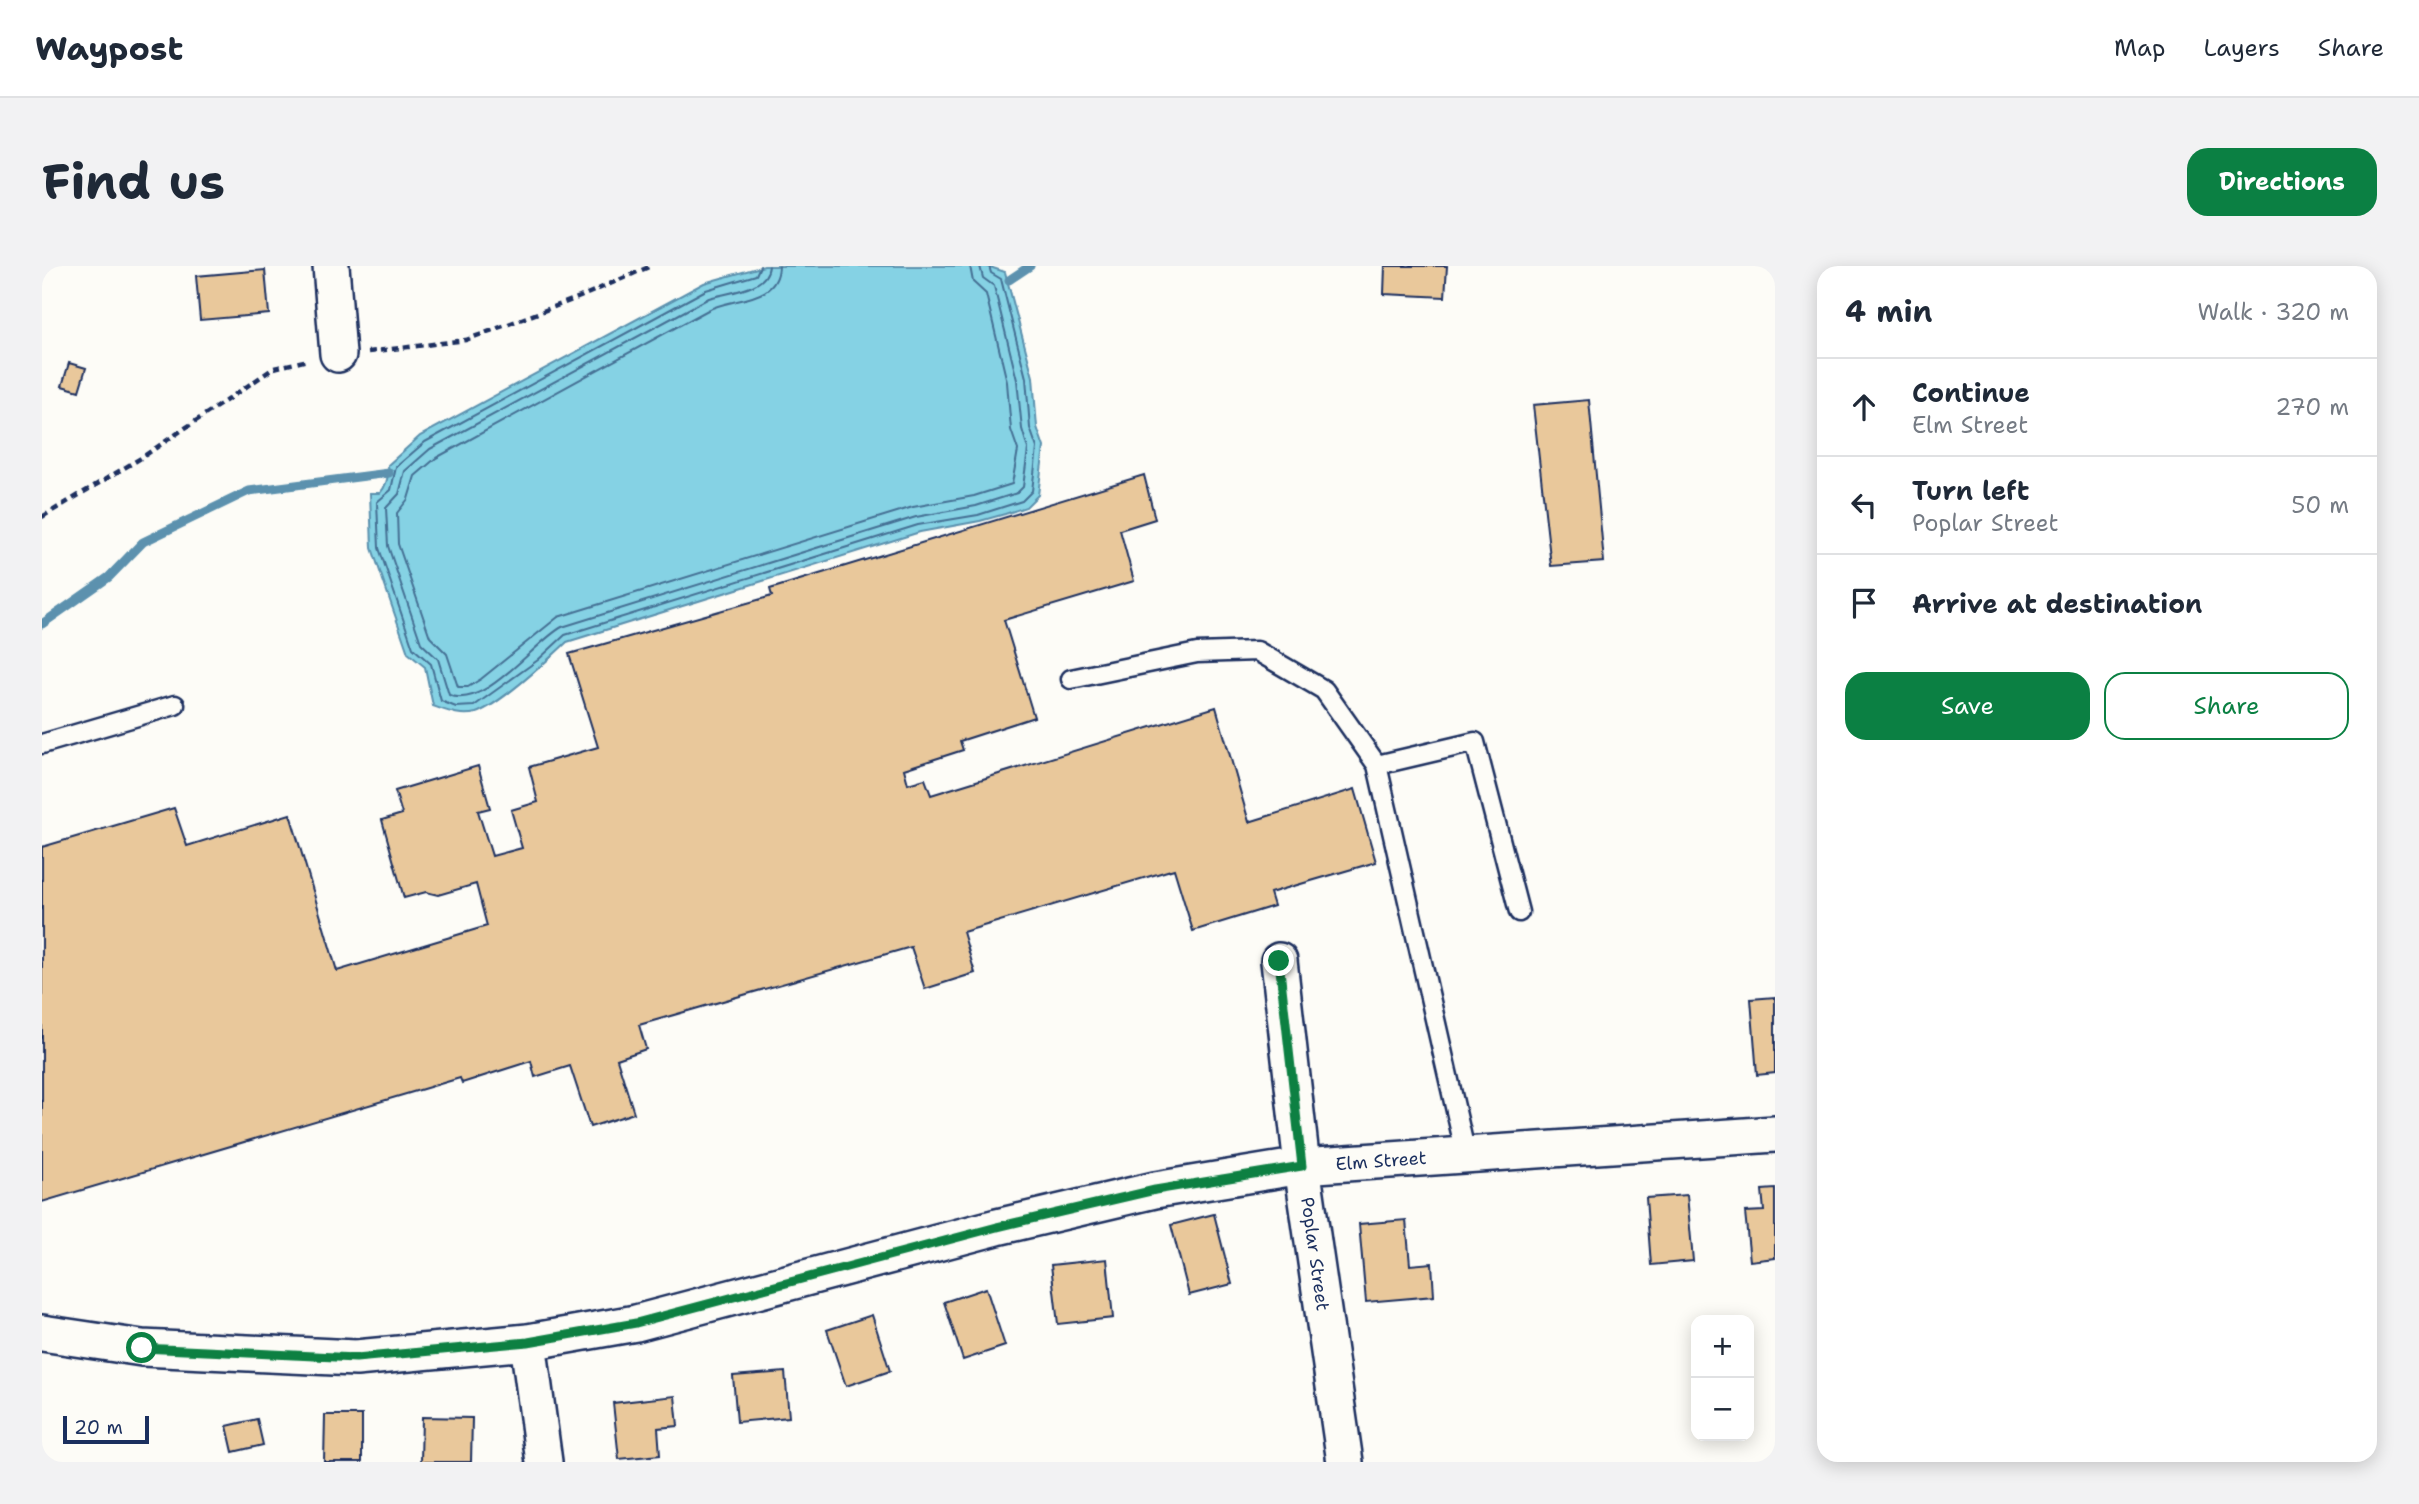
<!DOCTYPE html>
<meta charset="utf-8">
<style>
:root{--surface:#fff;--page:#f2f2f3;--text:#1f2937;--muted:#747a83;--line:#e0e1e3;--accent:#0b8043}
body{margin:0;font-family:"Shantell Sans",sans-serif;background:var(--page);color:var(--text)}
.controls{position:absolute;right:21px;bottom:21px;display:grid;overflow:hidden;border-radius:14px;box-shadow:0 4px 18px #0003}
.controls button{width:63px;height:63px;display:grid;place-items:center;padding:0;border:0;border-bottom:2px solid var(--line);background:var(--surface);color:var(--text);font:35px sans-serif}
.scale{position:absolute;left:21px;bottom:18px;width:86px;box-sizing:border-box;padding-left:7px;border:4px solid #1b2f5e;border-top:0;font-size:19px;line-height:24px;white-space:nowrap;color:#1b2f5e;-webkit-text-stroke:5px #fdfcf7;paint-order:stroke}
.stop{position:absolute;width:21px;height:21px;margin:-16px;border:5px solid #0b8043;border-radius:50%;background:#fff}
.stop.end{background:#0b8043;border-color:#fff;box-shadow:0 2px 7px #0008}
.list{margin:0;padding:0;list-style:none}
h2{display:flex;justify-content:space-between;align-items:center;height:91px;margin:0;padding:0 28px;font-size:30px}
h2 small{font-size:23px;font-weight:400;color:var(--muted)}
.list li{display:grid;grid-template-columns:46px 1fr auto;gap:21px;align-items:center;box-sizing:border-box;height:98px;padding:0 28px;border-top:2px solid var(--line)}
.list b{display:block;font-size:26px;white-space:nowrap}
.list p{margin:0;font-size:23px;white-space:nowrap;color:var(--muted)}
.list em{font-size:23px;font-style:normal;color:var(--muted)}
.actions{display:flex;gap:14px;padding:21px 28px}
.actions a{flex:1;padding:16px 0;border:2px solid var(--accent);border-radius:21px;text-align:center;font-size:24px;color:var(--accent)}
.actions .main{background:var(--accent);color:#fff}
.icon{flex:none;width:38px;height:38px;fill:none;stroke:currentColor;stroke-width:2;stroke-linecap:round;stroke-linejoin:round}
.map{position:relative;flex:none;width:1733px;height:1196px;overflow:hidden;border-radius:21px}
header{display:flex;align-items:center;gap:42px;box-sizing:border-box;height:98px;padding:0 35px;background:var(--surface);border-bottom:2px solid var(--line)}
header strong{font-size:33px}
nav{display:flex;gap:38px;margin-inline-start:auto;font-size:24px}
.intro{display:flex;align-items:center;justify-content:space-between;box-sizing:border-box;height:168px;padding:0 42px}
h1{margin:0;font-size:49px}
.button{padding:18px 32px;border-radius:21px;background:var(--accent);color:#fff;font-size:24px;font-weight:700}
main{display:flex;gap:42px;padding:0 42px}
aside{flex:1;background:var(--surface);border-radius:21px;box-shadow:0 4px 18px #0003}
.map>svg:first-child{display:block}
.water{fill:#85d2e4;stroke:#5b91ae;stroke-width:2}
.lines{fill:none;stroke-linecap:round;stroke-linejoin:round}
.shore{stroke:#457094;stroke-width:2}
.stream{stroke:#5b91ae;stroke-width:9}
.building{fill:#e9c89b;stroke:#1b2f5e;stroke-width:2}
.service-casing{stroke:#1b2f5e;stroke-width:23}
.minor-casing{stroke:#1b2f5e;stroke-width:40}
.path{stroke:#1b2f5e;stroke-width:4.5;stroke-dasharray:7 5;stroke-linecap:butt}
.service{stroke:#fdfcf7;stroke-width:18}
.minor{stroke:#fdfcf7;stroke-width:35}
.route{stroke:#0b8043;stroke-width:9}
.labels{text-anchor:middle;dominant-baseline:central;stroke-width:6;stroke-linejoin:round;paint-order:stroke}
.street-label{font-size:18px;fill:#1b2f5e;stroke:#fdfcf7}
</style>
<header>
<strong>Waypost</strong>
<nav><a>Map</a><a>Layers</a><a>Share</a></nav>
</header>
<div class="intro"><h1>Find us</h1><a class="button">Directions</a></div>
<main>
<div class="map">
<svg width="1733" height="1196" viewBox="0 0 1733 1196">
<rect width="100%" height="100%" fill="#fdfcf7"/>
<filter id="ink" filterUnits="userSpaceOnUse"><feTurbulence type="fractalNoise" baseFrequency=".0143" numOctaves="2"/><feDisplacementMap in="SourceGraphic" scale="14" xChannelSelector="R" yChannelSelector="G"/><feConvolveMatrix kernelMatrix="1 2 1 2 8 2 1 2 1" color-interpolation-filters="sRGB"/></filter>
<g filter="url(#ink)">
<path class="water" d="M722 0H945L963 6 991 111 995 161 1002 181 996 229 984 241 963 248 938 255 878 266 525 376C506 394 457 439 434 447 419 451 405 445 391 440L383 401 366 387 330 282 328 227H338C345 219 347 210 346 199L378 170 662 17Z"/>
<g class="lines">
<path class="shore" d="M718 0 714 9 664 24 383 176 354 201 349 224 335 236 337 282 371 382 389 398 399 435 414 441 432 440 496 394 523 369 876 259 936 249 961 241 980 235 990 225 995 182 988 162 984 112 959 13 949 7 947 0
M727 0C725 24 687 26 667 32L388 183 363 205 357 228 344 242 346 280 379 377 396 393 407 429C443 444 491 377 520 361L874 251 934 240 975 227 981 221 986 183 980 163 975 114 952 20 941 12 938 0
M737 0C736 37 691 31 666 44 575 93 485 142 394 192L373 210 366 233 355 247 356 278 388 371 405 388 416 421H426L439 413 516 351 871 241 932 230 970 218 976 184 969 164 965 116 944 28 931 16 928 0"/>
<path class="stream" d="M967 14 988 0
M0 358 67 311 101 276 207 225 347 207"/>
</g>
<path class="building" d="M1343 0H1405L1403 31 1342 28Z
M223 4 227 48 158 54 154 10Z
M27 97 44 102 37 125 20 120Z
M1547 134 1562 296 1509 300 1491 139Z
M1102 209 1113 253 1078 264 1092 315 962 354 992 451 918 475 921 484 862 503 866 518 883 513 889 529 1174 441 1207 556 1313 523 1334 596 1228 627 1232 640 1151 665 1132 603 921 666 933 707 883 723 869 681 597 759 604 783 575 793 592 847 548 861 528 800 493 811 489 795 420 817 418 812 0 936V581L132 542 145 580 248 548 295 705 445 660 434 618 396 629 384 626 362 632 340 554 360 548 353 525 436 500 448 542 436 545 450 590 480 582 469 544 496 536 487 501 556 481 527 388 730 330 728 323Z
M1733 731V807L1715 809 1709 733Z
M1733 923V992L1708 995 1703 946 1722 945 1720 924Z
M1645 929 1651 995 1609 999 1604 932Z
M1172 948 1190 1018 1147 1029 1129 959Z
M1364 954 1368 999 1390 997 1392 1030 1324 1036 1317 958Z
M1065 993 1071 1052 1016 1058 1009 999Z
M944 1022 963 1080 921 1094 902 1036Z
M830 1049 848 1105 804 1120 785 1064Z
M743 1106 747 1151 695 1156 691 1110Z
M633 1130 636 1160 616 1162 618 1189 577 1193 571 1137Z
M283 1149H320V1196H282Z
M380 1151 430 1152 429 1196H379Z
M215 1153 221 1179 191 1186 185 1160Z"/>
<g class="lines">
<g class="service-casing">
<path id="service" d="M1029 413 1155 387 1215 385 1282 424 1335 499 1424 889
M0 478 133 439
M1335 499 1433 476 1477 646"/>
</g>
<g class="minor-casing">
<path id="minor" d="M289 0 296 88
M1237 695 1260 900 1303 1196
M0 1067 100 1082 314 1092 486 1076 594 1057 955 961 1113 924 1260 900 1733 868
M486 1076 502 1196"/>
</g>
<path class="path" d="M326 86 424 74 538 31 609 0
M0 251 99 192 232 102 266 94"/>
<use href="#service" class="service"/>
<use href="#minor" class="minor"/>
</g>
</g>
<g class="lines" filter="url(#ink)">
<path class="route" d="M100 1082 314 1092 486 1076 594 1057 955 961 1113 924 1260 900 1237 695"/>
</g>
<g class="labels">
<g class="street-label">
<text transform="translate(1339 895) rotate(-4)">Elm Street</text>
<text transform="translate(1273 988) rotate(82)">Poplar Street</text>
</g>
</g>
</svg>
<div class="controls">
<button>+</button>
<button>−</button>
</div>
<div class="scale">20 m</div>
<div class="stop" style="left:100px;top:1082px"></div>
<div class="stop end" style="left:1237px;top:695px"></div>
</div>
<aside>
<h2>4 min<small>Walk · 320 m</small></h2>
<ul class="list">
<li><svg class="icon" aria-label="ahead" viewBox="0 0 24 24"><path d="M12 20V5M6 11l6-6 6 6"/></svg><div><b>Continue</b><p>Elm Street</p></div><em>270 m</em></li>
<li><svg class="icon" aria-label="left" viewBox="0 0 24 24"><path d="M17 20v-9H6M10 6l-5 5 5 5"/></svg><div><b>Turn left</b><p>Poplar Street</p></div><em>50 m</em></li>
<li><svg class="icon" aria-label="arrive" viewBox="0 0 24 24"><path d="M6 21V4h12l-3 4 3 4H6"/></svg><div><b>Arrive at destination</b></div></li>
</ul>
<div class="actions"><a class="main">Save</a><a>Share</a></div>
</aside>
</main>
